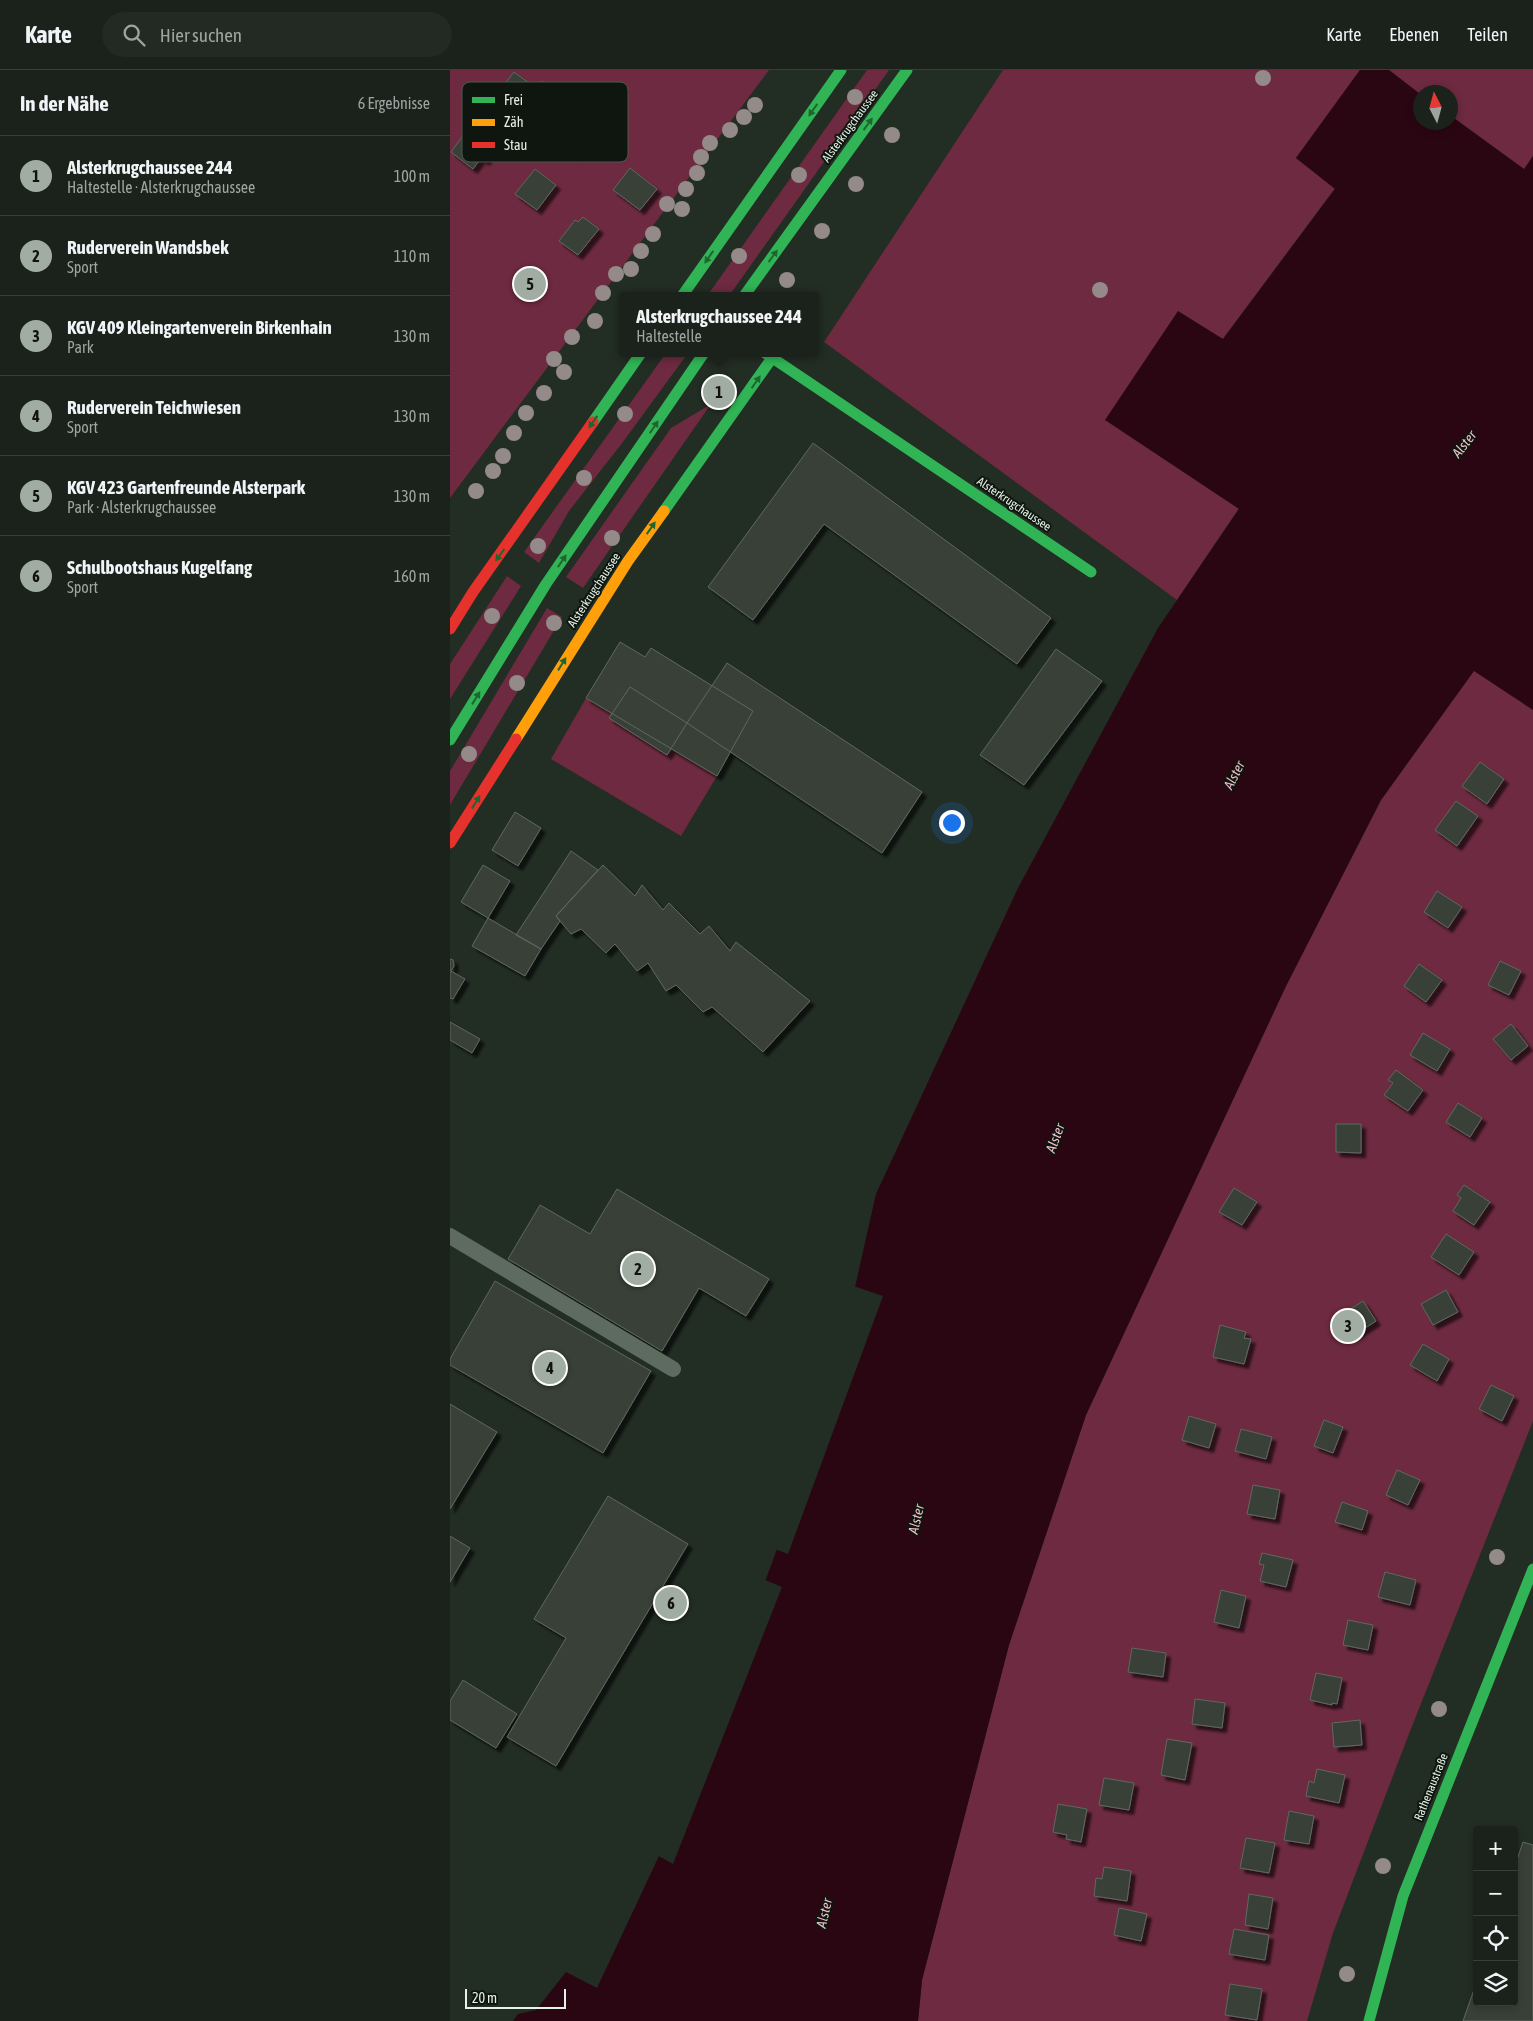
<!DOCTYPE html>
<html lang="de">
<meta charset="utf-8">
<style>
:root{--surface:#1a221b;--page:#232a24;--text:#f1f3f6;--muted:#9fa4a3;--line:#383f3a;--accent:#a1ada2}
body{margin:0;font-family:"Asap Condensed",sans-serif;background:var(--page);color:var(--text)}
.controls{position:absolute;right:15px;bottom:15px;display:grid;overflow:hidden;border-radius:5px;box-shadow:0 2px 8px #0003}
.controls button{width:45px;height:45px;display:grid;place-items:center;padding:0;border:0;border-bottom:1px solid var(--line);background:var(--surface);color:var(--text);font:25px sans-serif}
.compass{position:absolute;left:963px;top:15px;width:45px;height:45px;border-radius:50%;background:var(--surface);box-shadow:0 2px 8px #0003;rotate:354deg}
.scale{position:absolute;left:15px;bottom:12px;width:101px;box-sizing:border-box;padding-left:5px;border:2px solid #e6f2e6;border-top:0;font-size:14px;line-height:18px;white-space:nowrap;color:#e6f2e6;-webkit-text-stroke:4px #0e160f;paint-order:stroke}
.you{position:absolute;left:501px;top:752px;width:18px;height:18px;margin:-12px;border:4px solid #fff;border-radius:50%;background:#1a73e8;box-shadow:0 0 0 8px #1a73e833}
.badge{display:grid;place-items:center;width:32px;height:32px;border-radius:50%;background:var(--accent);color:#111;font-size:16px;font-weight:700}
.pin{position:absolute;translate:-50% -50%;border:2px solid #fff;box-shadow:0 1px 5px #0006}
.popup{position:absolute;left:169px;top:222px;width:200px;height:65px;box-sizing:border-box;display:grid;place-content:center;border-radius:5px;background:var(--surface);filter:drop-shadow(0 1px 4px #0005);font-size:16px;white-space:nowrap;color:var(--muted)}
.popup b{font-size:19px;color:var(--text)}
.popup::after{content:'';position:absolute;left:50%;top:100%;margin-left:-10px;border:10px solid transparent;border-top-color:var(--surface)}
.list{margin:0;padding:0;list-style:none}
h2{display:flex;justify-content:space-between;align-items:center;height:65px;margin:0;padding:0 20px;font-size:21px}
h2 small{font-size:16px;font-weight:400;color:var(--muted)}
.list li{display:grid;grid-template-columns:32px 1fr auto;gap:15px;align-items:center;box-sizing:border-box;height:80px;padding:0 20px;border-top:1px solid var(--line)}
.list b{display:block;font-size:19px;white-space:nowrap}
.list p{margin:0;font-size:16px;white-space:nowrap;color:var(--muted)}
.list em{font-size:16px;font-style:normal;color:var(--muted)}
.icon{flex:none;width:28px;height:28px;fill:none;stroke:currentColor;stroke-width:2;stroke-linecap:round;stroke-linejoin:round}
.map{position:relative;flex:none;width:1083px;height:1951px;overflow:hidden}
header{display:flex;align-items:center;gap:30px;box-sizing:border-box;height:70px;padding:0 25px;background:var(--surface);border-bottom:1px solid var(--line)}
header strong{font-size:24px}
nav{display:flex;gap:28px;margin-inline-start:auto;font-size:18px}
.search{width:350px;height:45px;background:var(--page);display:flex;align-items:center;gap:12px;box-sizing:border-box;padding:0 18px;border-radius:28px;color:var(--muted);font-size:19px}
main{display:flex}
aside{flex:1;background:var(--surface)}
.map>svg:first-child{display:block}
.green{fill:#6d2a40}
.water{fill:#2a0613}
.pier{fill:#222d24}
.building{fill:#384139;stroke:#5f6860;filter:url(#shadow)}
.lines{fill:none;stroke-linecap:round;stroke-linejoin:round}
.lane{stroke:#5e6c5f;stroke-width:16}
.fast{stroke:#30b455;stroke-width:11}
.slow{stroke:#ff9f0a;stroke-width:11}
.jam{stroke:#e5322d;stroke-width:11}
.tree{fill:#938a89}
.oneway{fill:#1f6532}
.labels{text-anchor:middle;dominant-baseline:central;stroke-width:4;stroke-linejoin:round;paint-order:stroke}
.street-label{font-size:12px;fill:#e6f2e6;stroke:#0e160f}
.water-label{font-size:14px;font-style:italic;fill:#f2bfcb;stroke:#0e160f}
.key{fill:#0e160f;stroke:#4f5850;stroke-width:1}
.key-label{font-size:14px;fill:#e6f2e6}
</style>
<header>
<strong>Karte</strong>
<div class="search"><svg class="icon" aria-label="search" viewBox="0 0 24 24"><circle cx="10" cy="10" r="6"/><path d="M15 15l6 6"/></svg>Hier suchen</div>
<nav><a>Karte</a><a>Ebenen</a><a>Teilen</a></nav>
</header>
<main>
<aside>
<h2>In der Nähe<small>6 Ergebnisse</small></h2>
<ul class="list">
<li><span class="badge">1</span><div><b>Alsterkrugchaussee 244</b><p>Haltestelle · Alsterkrugchaussee</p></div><em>100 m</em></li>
<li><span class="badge">2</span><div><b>Ruderverein Wandsbek</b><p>Sport</p></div><em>110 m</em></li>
<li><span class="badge">3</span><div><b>KGV 409 Kleingartenverein Birkenhain</b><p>Park</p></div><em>130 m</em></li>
<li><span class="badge">4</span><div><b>Ruderverein Teichwiesen</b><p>Sport</p></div><em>130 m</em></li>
<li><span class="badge">5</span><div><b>KGV 423 Gartenfreunde Alsterpark</b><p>Park · Alsterkrugchaussee</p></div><em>130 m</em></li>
<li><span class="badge">6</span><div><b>Schulbootshaus Kugelfang</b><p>Sport</p></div><em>160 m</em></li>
</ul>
</aside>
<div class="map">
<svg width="1083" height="1951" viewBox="0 0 1083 1951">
<defs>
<filter id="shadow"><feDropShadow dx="4.5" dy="4.5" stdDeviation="1" flood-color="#0009"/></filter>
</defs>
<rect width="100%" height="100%" fill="#222d24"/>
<path class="green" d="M0 0H319L0 428Z
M417 0H439L279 226H257Z
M553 0H910L846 88 885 118 772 270 656 350 789 438 727 530 374 272Z
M939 0H1083V86L1075 100 1001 46V22L970 24Z
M216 283H238L173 372 119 441 89 493 74 482Z
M261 334 133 518 116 507 221 358Z
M57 506 71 516 0 629V594Z
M97 538 112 547 0 735V701Z
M1024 600 1083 640V1351L957 1669 883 1863 857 1951H468L472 1910 559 1575 636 1345 836 916 931 730Z
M136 628 267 706 231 766 101 689Z"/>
<path class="water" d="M910 0H939L970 24 971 52H1001V46L1074 99 1083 86V640L1024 601 931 730 836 916 636 1345 559 1575 472 1910 468 1951H63L68 1944 86 1940 116 1902 147 1918 232 1737 376 1346 426 1124 568 818 708 558 789 439 655 350 728 241 773 269 885 119 846 88Z"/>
<path class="pier" d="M403 1216 433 1226 338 1484 325 1479 374 1346Z
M313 1509 332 1517 223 1794 207 1785 230 1736Z"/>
<path class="building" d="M64 2 86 18 92 11 107 22 71 69 60 60 66 53 40 33Z
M112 46 139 67 123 87 95 66Z
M17 60 30 69 32 66 46 77 35 91 31 88 23 99 1 82Z
M180 98 207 119 190 140 163 120Z
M85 99 106 115 87 140 65 124Z
M133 147 149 159 128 185 109 171 125 150 128 152Z
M363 373 601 548 567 594 374 454 303 550 258 517Z
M170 572 195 587 201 578 303 641 267 706 136 628Z
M606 579 652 611 574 715 530 685Z
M277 593 472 722 432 783 237 653Z
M180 617 237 653 217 685 159 648Z
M1030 692 1054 709 1037 734 1012 716Z
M1006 731 1028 746 1007 776 985 760Z
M65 742 91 758 68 796 42 780Z
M121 781 148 800 106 846 110 851 91 879 66 865Z
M33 795 60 811 38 848 11 832Z
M153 795 185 826 192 815 213 840 219 833 250 864 259 856 280 881 286 872 360 931 313 982 262 937 253 942 226 915 216 921 198 893 187 901 165 874 156 883 131 859 121 864 106 846Z
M987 821 1012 837 998 858 974 842Z
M38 848 91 879 75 906 22 876Z
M0 889 3 890 4 896 1 901 15 909 3 929 0 928Z
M1050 891 1071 901 1059 925 1038 915Z
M969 894 992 910 976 932 954 916Z
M0 952 30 969 22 983 0 970Z
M1061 954 1078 976 1061 990 1043 969Z
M973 963 1000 979 987 1001 960 985Z
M946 1000 973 1020 958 1041 934 1025 943 1013 938 1010Z
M1008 1033 1032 1048 1020 1067 996 1052Z
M886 1054H911V1083L886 1082Z
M1014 1115 1040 1132 1024 1155 1003 1141 1011 1128 1007 1125Z
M784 1118 807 1132 792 1155 769 1142Z
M167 1119 319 1209 296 1246 249 1218 212 1281 58 1189 90 1135 140 1164Z
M996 1164 1024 1182 1009 1205 981 1187Z
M45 1211 201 1301 153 1383 0 1295V1289Z
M996 1220 1008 1242 983 1255 971 1234Z
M913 1231 926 1251 903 1266 890 1246Z
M770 1255 796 1262 794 1268 801 1269 794 1294 763 1287Z
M973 1274 999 1289 987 1311 960 1295Z
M1041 1315 1064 1326 1052 1351 1029 1339Z
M0 1334 47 1362 0 1439Z
M739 1346 766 1354 759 1378 732 1370Z
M874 1350 893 1357 883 1383 864 1376Z
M791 1359 822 1367 816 1389 785 1381Z
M947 1400 970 1410 958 1435 936 1425Z
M803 1415 830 1420 825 1449 797 1444Z
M158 1426 238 1474 106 1696 57 1667 116 1568 84 1549Z
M892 1432 918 1441 912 1460 885 1452Z
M0 1466 20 1478 0 1512Z
M812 1483 843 1490 836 1517 810 1511 814 1495 809 1494Z
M935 1502 966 1510 960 1535 928 1527Z
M771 1520 796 1526 789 1558 764 1552Z
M898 1550 923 1555 918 1580 893 1575Z
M682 1578 716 1583 713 1607 678 1602Z
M866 1603 892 1608 887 1634 882 1633V1635L860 1630Z
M13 1610 67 1644 46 1678 0 1650V1631Z
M745 1629 775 1633 772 1658 742 1654Z
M910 1650 912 1675 884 1677 882 1653Z
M717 1669 742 1673 735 1710 711 1705Z
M867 1699 895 1705 889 1733 856 1726 859 1711 864 1713Z
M654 1708 684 1713 679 1740 649 1735Z
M608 1734 637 1739 631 1772 616 1769 617 1765 603 1762Z
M839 1741 864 1746 859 1774 834 1770Z
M796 1768 825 1773 819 1803 790 1798Z
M1073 1772 1083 1775V1951H1013L1027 1911V1932H1064V1799Z
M654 1797 681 1801 677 1831 644 1826 646 1808 652 1809Z
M799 1824 823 1828 818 1859 795 1855Z
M669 1838 697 1844 691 1871 664 1865Z
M784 1859 819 1865 815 1890 779 1884Z
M780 1914 812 1919 807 1950 775 1945Z"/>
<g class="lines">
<path class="lane" d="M0 1166 223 1299"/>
<path class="fast" d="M232 226 391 0
M294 226 457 0
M315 283 641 502
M143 352 191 283
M214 441 322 288
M0 670 96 514 254 283
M919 1951 953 1826 1083 1499"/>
<path class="slow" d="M66 669 178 491 214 441"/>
<path class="jam" d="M0 559 23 522 143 352
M0 773 66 669"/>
</g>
<g class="tree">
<circle cx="813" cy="8" r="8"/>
<circle cx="405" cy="27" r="8"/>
<circle cx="305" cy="35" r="8"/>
<circle cx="294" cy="47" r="8"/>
<circle cx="280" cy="60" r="8"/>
<circle cx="442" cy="65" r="8"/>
<circle cx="260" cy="73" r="8"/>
<circle cx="251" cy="87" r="8"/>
<circle cx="247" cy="103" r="8"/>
<circle cx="349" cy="105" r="8"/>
<circle cx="406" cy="114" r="8"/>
<circle cx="236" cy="119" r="8"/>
<circle cx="217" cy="134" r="8"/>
<circle cx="232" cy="139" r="8"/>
<circle cx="372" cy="161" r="8"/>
<circle cx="203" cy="164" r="8"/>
<circle cx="191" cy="181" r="8"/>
<circle cx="289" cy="186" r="8"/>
<circle cx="181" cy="199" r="8"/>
<circle cx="166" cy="204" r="8"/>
<circle cx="337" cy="210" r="8"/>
<circle cx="650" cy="220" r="8"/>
<circle cx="153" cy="223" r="8"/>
<circle cx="145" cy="251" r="8"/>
<circle cx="122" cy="267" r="8"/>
<circle cx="104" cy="289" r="8"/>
<circle cx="114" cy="302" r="8"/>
<circle cx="94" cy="323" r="8"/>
<circle cx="76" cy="343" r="8"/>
<circle cx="175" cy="344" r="8"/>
<circle cx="64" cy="363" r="8"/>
<circle cx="53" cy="386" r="8"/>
<circle cx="43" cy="401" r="8"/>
<circle cx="134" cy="408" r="8"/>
<circle cx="26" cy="421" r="8"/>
<circle cx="162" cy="468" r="8"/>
<circle cx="88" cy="476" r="8"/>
<circle cx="42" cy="546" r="8"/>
<circle cx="104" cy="553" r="8"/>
<circle cx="67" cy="613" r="8"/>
<circle cx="19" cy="684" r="8"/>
<circle cx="1047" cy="1487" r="8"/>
<circle cx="989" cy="1639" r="8"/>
<circle cx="933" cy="1796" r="8"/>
<circle cx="897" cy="1904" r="8"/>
</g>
<defs><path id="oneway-solid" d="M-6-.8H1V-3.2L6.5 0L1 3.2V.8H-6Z" transform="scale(1.25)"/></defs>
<g class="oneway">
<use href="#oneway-solid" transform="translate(363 40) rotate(125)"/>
<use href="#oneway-solid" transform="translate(418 54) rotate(-54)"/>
<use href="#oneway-solid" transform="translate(323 186) rotate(-54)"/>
<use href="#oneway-solid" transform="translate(259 187) rotate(125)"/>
<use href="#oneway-solid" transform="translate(306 312) rotate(-55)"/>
<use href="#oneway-solid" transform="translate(143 352) rotate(125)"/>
<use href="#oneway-solid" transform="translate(204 357) rotate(-56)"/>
<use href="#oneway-solid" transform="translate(201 458) rotate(-55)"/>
<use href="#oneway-solid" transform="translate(50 485) rotate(126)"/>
<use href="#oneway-solid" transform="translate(112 491) rotate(-56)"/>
<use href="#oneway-solid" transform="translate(112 594) rotate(-58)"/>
<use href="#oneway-solid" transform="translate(26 628) rotate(-58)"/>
<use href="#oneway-solid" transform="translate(26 732) rotate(-58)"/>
</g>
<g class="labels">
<g class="street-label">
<text transform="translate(400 56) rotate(-54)">Alsterkrugchaussee</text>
<text transform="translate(564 434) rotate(34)">Alsterkrugchaussee</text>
<text transform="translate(144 520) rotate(-57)">Alsterkrugchaussee</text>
<text transform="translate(981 1717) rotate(-68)">Rathenaustraße</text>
</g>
<g class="water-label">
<text transform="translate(1014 374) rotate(-52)">Alster</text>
<text transform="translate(784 705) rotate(-63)">Alster</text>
<text transform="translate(605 1068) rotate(-70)">Alster</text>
<text transform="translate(466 1449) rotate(-77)">Alster</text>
<text transform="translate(374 1843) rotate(-77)">Alster</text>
</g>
</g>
<rect x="12" y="12" width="166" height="80" rx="8" class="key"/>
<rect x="22" y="27" width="23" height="6" fill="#30b455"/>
<rect x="22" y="49" width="23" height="7" fill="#ff9f0a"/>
<rect x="22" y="72" width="23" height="6" fill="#e5322d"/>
<g class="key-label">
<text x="54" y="35">Frei</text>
<text x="54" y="57">Zäh</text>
<text x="54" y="80">Stau</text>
</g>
</svg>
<div class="controls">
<button>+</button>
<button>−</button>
<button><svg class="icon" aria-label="locate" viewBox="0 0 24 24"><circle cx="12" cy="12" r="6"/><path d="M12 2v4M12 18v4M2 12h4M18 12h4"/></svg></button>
<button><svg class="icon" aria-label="layers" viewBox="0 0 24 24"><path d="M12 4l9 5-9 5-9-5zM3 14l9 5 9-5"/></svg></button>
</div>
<svg class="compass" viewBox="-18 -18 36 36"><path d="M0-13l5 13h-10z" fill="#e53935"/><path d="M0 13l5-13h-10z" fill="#9fa4a3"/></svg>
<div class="scale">20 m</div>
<div class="you"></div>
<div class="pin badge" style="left:269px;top:322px">1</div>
<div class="popup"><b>Alsterkrugchaussee 244</b>Haltestelle</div>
<div class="pin badge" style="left:188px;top:1199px">2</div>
<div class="pin badge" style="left:898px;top:1256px">3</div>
<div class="pin badge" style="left:100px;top:1298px">4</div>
<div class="pin badge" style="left:80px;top:214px">5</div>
<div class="pin badge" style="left:221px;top:1533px">6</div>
</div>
</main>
